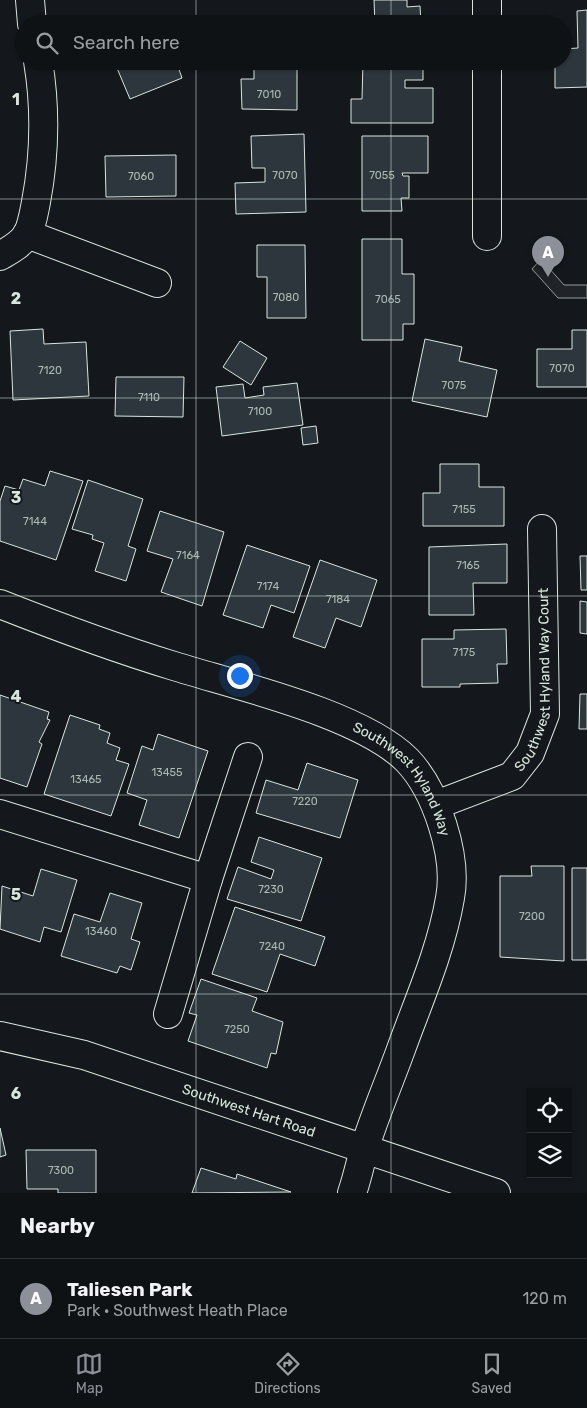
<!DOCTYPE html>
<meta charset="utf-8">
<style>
:root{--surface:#0f1215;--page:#1d2022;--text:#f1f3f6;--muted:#9b9ea0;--line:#2f3234;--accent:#8c9099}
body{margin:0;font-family:Rubik,sans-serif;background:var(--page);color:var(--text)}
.controls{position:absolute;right:15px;bottom:15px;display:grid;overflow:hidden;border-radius:0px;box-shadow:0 1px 4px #0004}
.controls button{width:45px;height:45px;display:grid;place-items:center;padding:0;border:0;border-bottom:1px solid var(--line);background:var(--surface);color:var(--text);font:25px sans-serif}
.you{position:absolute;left:239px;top:675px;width:18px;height:18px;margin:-12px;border:4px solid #fff;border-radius:50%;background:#1a73e8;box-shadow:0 0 0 8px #1a73e833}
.badge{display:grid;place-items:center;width:32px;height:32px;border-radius:50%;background:var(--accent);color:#fff;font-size:16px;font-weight:700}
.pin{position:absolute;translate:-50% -41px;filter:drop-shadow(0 1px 2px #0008)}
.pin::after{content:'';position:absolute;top:26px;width:18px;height:15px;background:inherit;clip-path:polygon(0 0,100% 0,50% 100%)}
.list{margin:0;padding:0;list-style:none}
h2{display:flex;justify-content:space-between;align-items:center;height:65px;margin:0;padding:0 20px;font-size:21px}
h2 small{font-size:16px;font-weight:400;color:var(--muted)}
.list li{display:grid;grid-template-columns:32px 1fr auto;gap:15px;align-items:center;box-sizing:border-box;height:80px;padding:0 20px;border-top:1px solid var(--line)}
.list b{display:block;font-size:19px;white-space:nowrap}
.list p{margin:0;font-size:16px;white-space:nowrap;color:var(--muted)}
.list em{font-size:16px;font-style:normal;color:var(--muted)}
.icon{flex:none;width:28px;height:28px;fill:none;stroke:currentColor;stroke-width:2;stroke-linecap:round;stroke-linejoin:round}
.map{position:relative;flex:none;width:587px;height:1193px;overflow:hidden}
.search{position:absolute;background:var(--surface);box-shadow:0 1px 4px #0004;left:15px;right:15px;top:15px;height:55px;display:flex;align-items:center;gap:12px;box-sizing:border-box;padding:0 18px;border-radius:28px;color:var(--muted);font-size:19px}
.sheet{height:145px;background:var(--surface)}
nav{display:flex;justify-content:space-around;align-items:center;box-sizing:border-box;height:70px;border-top:1px solid var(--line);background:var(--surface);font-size:14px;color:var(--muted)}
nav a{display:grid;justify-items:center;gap:2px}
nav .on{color:var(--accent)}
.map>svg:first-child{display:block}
.green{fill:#202428;stroke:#939e99}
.building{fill:#2c363c;stroke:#d8e6dc}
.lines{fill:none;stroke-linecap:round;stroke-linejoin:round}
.minor-casing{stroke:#d8e6dc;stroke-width:30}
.minor{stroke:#14181c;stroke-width:28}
.grid{fill:none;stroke:#d8e6dc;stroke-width:1;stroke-opacity:0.55}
.labels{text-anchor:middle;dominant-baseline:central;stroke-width:4;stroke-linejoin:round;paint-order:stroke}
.number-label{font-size:11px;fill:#adbab4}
.street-label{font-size:14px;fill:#d8e6dc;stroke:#14181c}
.grid-label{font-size:16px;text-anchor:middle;font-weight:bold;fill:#d8e6dc;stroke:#14181c;stroke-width:4;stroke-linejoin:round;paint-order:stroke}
</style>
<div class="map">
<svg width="587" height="1193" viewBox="0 0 587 1193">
<rect width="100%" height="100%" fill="#14181c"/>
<path class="green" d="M541 259 564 285H587V298H558L532 269Z"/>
<path class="building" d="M374 0H407V7L420 6 421 24H375Z
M587 10V87L555 88V61H563V49L578 48 577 11Z
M114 61H176L182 78 130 99Z
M239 61H297V110L242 109 241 79H254V65H239Z
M363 61H423V80H405V88H433V123H351V99H362Z
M304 134 306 212 236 214 235 183 265 182V168H252L251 136Z
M362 136H428V173H402L403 176H409V198H401L402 211H362Z
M176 155V196L106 197 105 156Z
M362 239H402V274H414V324H403V340H362Z
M257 245H305L306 318H267V277H257Z
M43 329 44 344 86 342 89 396 13 400 10 331Z
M572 330H587V387H537V349H572Z
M425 339 462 347 459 361 497 370 487 417 412 401Z
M240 341 267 358 251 385 223 367Z
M116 377H184L183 417 115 416Z
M297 383 303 425 222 436 216 387 243 384 245 398 264 395 263 387Z
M316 426 318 443 303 445 301 428Z
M440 464H479V487H504V526H423V493H440Z
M50 471 83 481 56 560 0 541V501L5 486 19 490 23 479 45 486Z
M88 480 143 499 128 546 136 549 126 581 95 571 104 543 92 539 93 535 72 529Z
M160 511 224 532 202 606 161 592 173 559 147 551Z
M507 544V583H473L474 615H429V547Z
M247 545 310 566 294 613 271 605 263 628 223 615Z
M580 556H587V590H581Z
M320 560 377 580 361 627 336 618 325 648 293 637Z
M580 601 587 602V634L580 633Z
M506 629 507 664H497L498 683 460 684V687H422V639H454V630Z
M580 694H587V729H579Z
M0 695 49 712 47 719 50 720 39 742 42 744 27 787 0 778Z
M70 715 100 725 99 729 110 733 107 743 120 748 116 760 129 764 111 816 44 794Z
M158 734 208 751 179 838 139 825 147 800 127 793 142 746 153 750Z
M307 763 358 780 340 838 256 813 266 780 298 790Z
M259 837 322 858 301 921 227 899 238 867 271 879 274 870 251 862Z
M531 866H564V961L500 957V876H532Z
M572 868H587V960H572Z
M41 869 77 880 61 932 44 927 40 942 0 929 2 886 33 896Z
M110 893 142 903 131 939 140 942 131 970 120 966 117 973 61 956 74 914 100 922Z
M235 907 325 937 315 966 280 954 267 992 212 974Z
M201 979 257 998 252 1011 283 1022 276 1054 271 1053 267 1068 188 1041 197 1015 189 1013Z
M0 1128 6 1155 0 1157Z
M26 1150H96V1193H58V1189H27Z
M201 1168 236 1179 237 1174 291 1192 192 1193Z"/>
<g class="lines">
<g class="minor-casing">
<g id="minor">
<path d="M30 0 32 24"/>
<path d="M487 24V0"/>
<path d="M27 234 157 283"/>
<path d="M487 236V61"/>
<path d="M0 256C10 250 20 245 27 235 32 226 34 212 36 202 45 154 46 109 38 61"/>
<path id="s1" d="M0 604C58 627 115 648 174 666 238 686 361 714 407 760 436 790 458 856 450 898 441 951 418 1002 400 1052 388 1085 374 1117 364 1150 360 1164 357 1179 352 1193"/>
<path id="s2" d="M436 805 512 776 530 753 545 714 542 529"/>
<path d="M0 814 208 879 168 1014"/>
<path d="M208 879 248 757"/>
<path id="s3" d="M0 1036 84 1055 496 1193"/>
</g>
</g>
<use href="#minor" class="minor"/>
</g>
<path class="grid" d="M196 0V24M391 0V24M196 61V1193M391 61V1193M0 199H587M0 398H587M0 596H587M0 795H587M0 994H587"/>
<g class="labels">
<g class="number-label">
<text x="269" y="94">7010</text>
<text x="285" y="175">7070</text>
<text x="382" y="175">7055</text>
<text x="141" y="176">7060</text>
<text x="286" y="297">7080</text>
<text x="388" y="299">7065</text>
<text x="562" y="368">7070</text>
<text x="50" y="370">7120</text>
<text x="454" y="385">7075</text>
<text x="149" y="397">7110</text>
<text x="260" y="411">7100</text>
<text x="464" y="509">7155</text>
<text x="35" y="521">7144</text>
<text x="188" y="555">7164</text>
<text x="468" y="565">7165</text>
<text x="268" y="586">7174</text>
<text x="338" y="599">7184</text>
<text x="464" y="652">7175</text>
<text x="167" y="772">13455</text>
<text x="86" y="779">13465</text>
<text x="305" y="801">7220</text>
<text x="271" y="889">7230</text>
<text x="532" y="916">7200</text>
<text x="101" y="931">13460</text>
<text x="272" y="946">7240</text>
<text x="237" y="1029">7250</text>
<text x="61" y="1170">7300</text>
</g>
<g class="street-label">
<text stroke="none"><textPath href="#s2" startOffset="184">Southwest Hyland Way Court</textPath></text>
<text stroke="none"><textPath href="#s1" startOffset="449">Southwest Hyland Way</textPath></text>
<text stroke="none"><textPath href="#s3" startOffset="260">Southwest Hart Road</textPath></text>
</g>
</g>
<g class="grid-label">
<text x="16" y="105">1</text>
<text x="16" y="304">2</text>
<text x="16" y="503">3</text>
<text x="16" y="702">4</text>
<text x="16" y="900">5</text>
<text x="16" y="1099">6</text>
</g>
</svg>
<div class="controls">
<button><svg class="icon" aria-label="locate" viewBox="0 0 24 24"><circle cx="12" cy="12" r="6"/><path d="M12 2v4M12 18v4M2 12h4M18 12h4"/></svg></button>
<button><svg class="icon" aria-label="layers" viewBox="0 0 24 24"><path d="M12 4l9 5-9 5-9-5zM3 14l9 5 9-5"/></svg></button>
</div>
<div class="you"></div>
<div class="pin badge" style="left:548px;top:277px">A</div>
<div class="search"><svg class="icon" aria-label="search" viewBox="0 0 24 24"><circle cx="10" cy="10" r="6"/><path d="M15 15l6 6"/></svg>Search here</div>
</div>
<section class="sheet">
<h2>Nearby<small></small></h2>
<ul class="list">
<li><span class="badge">A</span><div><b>Taliesen Park</b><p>Park · Southwest Heath Place</p></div><em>120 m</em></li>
</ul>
</section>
<nav>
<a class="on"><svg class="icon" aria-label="map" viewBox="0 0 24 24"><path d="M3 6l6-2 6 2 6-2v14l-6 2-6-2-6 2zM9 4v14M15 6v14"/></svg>Map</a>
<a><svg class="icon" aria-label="directions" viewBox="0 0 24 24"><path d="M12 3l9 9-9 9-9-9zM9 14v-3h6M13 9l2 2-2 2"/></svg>Directions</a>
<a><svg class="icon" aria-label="saved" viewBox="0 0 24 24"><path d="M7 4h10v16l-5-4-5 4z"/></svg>Saved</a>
</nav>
